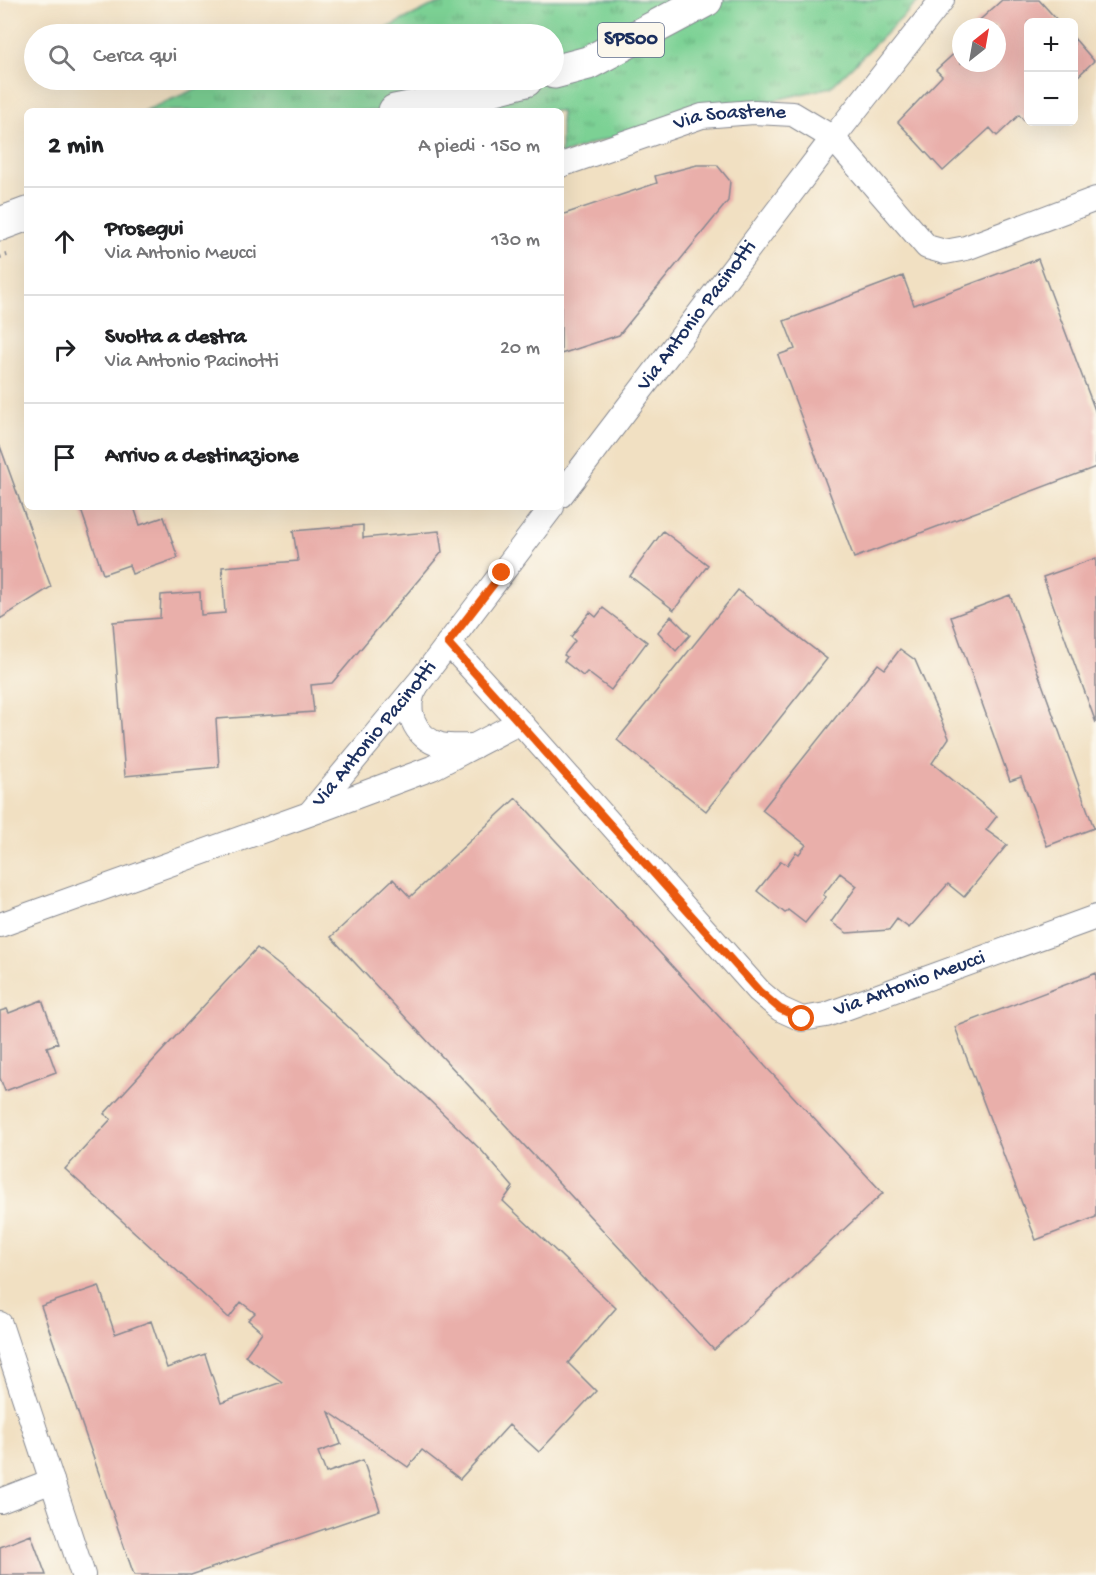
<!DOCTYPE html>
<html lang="it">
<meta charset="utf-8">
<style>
:root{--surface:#fff;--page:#f2f2f2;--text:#202124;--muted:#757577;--line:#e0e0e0}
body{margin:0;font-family:"Gochi Hand",sans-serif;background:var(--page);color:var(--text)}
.controls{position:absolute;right:18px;top:18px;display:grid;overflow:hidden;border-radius:9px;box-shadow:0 6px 24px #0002}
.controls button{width:54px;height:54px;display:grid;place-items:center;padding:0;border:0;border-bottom:2px solid var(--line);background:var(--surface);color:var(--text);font:30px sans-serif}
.compass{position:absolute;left:952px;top:18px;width:54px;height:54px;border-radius:50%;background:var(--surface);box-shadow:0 6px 24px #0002;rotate:31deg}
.stop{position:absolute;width:18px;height:18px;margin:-14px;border:4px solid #ea580c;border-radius:50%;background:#fff}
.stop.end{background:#ea580c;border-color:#fff;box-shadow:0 2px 6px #0008}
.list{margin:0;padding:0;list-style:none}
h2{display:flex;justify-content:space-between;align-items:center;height:78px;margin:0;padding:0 24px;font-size:26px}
h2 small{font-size:20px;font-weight:400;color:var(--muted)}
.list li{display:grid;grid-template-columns:39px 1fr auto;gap:18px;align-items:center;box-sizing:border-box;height:108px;padding:0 24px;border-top:2px solid var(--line)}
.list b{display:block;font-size:22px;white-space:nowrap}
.list p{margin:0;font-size:20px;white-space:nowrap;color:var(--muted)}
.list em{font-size:20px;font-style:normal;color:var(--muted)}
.icon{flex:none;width:33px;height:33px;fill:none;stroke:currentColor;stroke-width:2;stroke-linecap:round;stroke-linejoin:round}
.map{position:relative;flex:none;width:1096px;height:1575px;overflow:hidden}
.search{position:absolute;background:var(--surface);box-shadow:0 6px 24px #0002;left:24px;top:24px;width:540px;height:66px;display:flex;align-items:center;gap:15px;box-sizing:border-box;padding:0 21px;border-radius:33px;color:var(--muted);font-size:22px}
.panel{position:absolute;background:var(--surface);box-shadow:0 6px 24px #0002;left:24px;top:108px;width:540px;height:402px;border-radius:9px}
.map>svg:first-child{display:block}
.grass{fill:url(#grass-tufts);stroke:#4c8079;stroke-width:1.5}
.building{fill:#e9afaa}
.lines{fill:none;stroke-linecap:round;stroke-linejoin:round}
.street-casing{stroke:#868890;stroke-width:26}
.primary-casing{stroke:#868890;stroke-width:35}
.path{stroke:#868890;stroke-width:4;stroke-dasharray:1.5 4.5;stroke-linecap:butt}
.street{stroke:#fff;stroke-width:24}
.primary{stroke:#fff;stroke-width:33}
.route{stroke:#ea580c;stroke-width:8}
.labels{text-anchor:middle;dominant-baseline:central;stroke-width:6;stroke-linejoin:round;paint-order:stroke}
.shield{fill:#fbf7ec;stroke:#5e6b89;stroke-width:1.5}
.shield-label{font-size:20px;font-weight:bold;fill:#1b2f5e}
.street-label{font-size:21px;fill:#1b2f5e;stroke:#fbf7ec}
</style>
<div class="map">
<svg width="1096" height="1575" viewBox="0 0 1096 1575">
<defs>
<pattern id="grass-tufts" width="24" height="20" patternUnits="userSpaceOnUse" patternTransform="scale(1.5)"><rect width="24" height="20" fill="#7cd194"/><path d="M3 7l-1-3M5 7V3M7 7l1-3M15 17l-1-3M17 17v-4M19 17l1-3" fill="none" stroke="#65aa7c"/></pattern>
</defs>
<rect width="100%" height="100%" fill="#fbf7ec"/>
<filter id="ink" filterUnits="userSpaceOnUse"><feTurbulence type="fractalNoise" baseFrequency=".0167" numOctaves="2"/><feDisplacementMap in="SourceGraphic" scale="12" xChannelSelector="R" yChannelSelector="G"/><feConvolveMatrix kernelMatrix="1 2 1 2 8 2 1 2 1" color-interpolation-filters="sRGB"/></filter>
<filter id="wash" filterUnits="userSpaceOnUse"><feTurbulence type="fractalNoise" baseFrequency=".008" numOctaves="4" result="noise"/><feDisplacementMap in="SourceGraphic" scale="24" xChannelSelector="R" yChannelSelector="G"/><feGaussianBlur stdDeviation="1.35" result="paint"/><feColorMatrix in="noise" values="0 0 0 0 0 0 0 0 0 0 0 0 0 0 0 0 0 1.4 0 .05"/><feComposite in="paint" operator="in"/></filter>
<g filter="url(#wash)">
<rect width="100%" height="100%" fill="#f1e0c2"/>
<path class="grass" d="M460 0H920L831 87 599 141 561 155V111H144L196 89 227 80H554V34H375L431 6Z"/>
<g id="blocks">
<path class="building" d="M1002 0H1039L1059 22H1028V121L1026 123 1019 115 997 136 990 128 943 171 898 122 942 76 936 70 959 49 954 44 961 37V63H997V27H972Z
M1074 38 1094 61 1074 80Z
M697 165H717L730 181 728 201 619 335 561 354V215L657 183 655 176Z
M1038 259 1096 413V467L854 558 778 355 795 349 784 321 903 276 914 305Z
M0 446 51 587 0 619Z
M80 507H134L140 525 164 517 178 558 132 574 129 565 103 574Z
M363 525V538L439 531 442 552 332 683 311 685 314 712 216 719 219 767 125 776 113 622 160 618 161 595 200 592 201 615 225 613 222 567 298 561 293 531Z
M663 531 708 565 674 610 630 576Z
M1096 558V723L1043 577Z
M738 590 827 659 706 811 617 740Z
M1010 595 1094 828 1047 846 1021 777 1010 781 951 617Z
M603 608 647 642 611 690 587 672 583 676 564 661 567 657 564 655 575 641 571 637 590 612 596 617Z
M671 616 690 635 676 651 658 632Z
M900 649 915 660 949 738 932 763 997 816 986 830 1007 845 964 897 948 884 909 928 897 919 889 930 847 933 831 922 857 886 840 873 823 895 826 897 805 923 788 910 785 913 757 891 781 861 787 865 796 852 799 854 806 845 762 810 878 664 885 669Z
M516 798 883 1193 714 1350 331 937 393 879 410 897Z
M257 948 284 969 426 1097 482 1151 513 1187 503 1201 616 1308 568 1363 596 1391 539 1452 509 1425 460 1479 422 1450 408 1467 329 1412 341 1444 318 1452 326 1473 363 1460 380 1510 191 1575H134L41 1306 99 1286 115 1334 151 1321 167 1368 205 1354 221 1403 282 1382 245 1356 262 1332 248 1320 255 1313 241 1302 229 1318 65 1169 111 1119 104 1114Z
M1096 973V1217L1036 1240 955 1027Z
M42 1000 58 1043 47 1047 56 1072 5 1091 0 1078V1011L7 1009 9 1013Z
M31 1535 46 1575H0V1547Z"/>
</g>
</g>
<g filter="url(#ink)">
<use href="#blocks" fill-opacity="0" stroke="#868890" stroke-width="1.5"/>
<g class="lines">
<g class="street-casing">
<g id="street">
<path id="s1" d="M561 165 702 116 754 112 793 114 833 138 942 0"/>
<path id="s2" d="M561 495 833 138 927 247 945 252 966 248 1096 199"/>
<path id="s3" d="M448 643 520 722 759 991 780 1009 802 1019 826 1015 1096 917"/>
<path d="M417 685C402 708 414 738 441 745 451 747 463 746 474 746"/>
<path id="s4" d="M310 813 420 681 552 507"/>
<path d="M0 925 309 814 432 768 520 722"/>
<path d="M0 1324 83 1575"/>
<path d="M0 1501 52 1481"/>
</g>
</g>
<g class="primary-casing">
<path id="primary" d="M554 72 588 63 706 0
M395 111 445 101 526 80
M0 224 27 214"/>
</g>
<path class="path" d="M0 257 11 254"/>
<use href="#street" class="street"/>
<use href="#primary" class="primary"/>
</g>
</g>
<g class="lines" filter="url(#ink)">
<path class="route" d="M502 573 448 643 759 991 780 1009 802 1019"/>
</g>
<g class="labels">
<rect class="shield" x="598" y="23" width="66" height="34" rx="4.5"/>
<g class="shield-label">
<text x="631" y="40">SP500</text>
</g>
<g class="street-label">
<text stroke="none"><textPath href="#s1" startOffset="177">Via Soastene</textPath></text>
<text stroke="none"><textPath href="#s2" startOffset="225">Via Antonio Pacinotti</textPath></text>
<text stroke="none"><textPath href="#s4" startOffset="102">Via Antonio Pacinotti</textPath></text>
<text stroke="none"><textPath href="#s3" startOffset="632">Via Antonio Meucci</textPath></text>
</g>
</g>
</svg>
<div class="controls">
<button>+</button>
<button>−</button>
</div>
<svg class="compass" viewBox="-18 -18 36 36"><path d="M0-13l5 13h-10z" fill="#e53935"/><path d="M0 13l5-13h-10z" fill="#757577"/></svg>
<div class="stop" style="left:802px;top:1019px"></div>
<div class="stop end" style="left:502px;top:573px"></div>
<div class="search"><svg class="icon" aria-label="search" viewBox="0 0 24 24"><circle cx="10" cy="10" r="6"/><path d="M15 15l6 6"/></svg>Cerca qui</div>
<section class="panel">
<h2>2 min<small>A piedi · 150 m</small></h2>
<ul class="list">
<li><svg class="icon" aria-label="ahead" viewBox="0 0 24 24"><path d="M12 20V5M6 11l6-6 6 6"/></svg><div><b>Prosegui</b><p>Via Antonio Meucci</p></div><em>130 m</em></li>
<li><svg class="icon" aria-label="right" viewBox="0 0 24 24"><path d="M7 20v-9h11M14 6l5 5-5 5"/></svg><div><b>Svolta a destra</b><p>Via Antonio Pacinotti</p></div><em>20 m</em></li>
<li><svg class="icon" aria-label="arrive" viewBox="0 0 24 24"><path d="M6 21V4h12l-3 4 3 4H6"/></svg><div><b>Arrivo a destinazione</b></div></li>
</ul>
</section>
</div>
